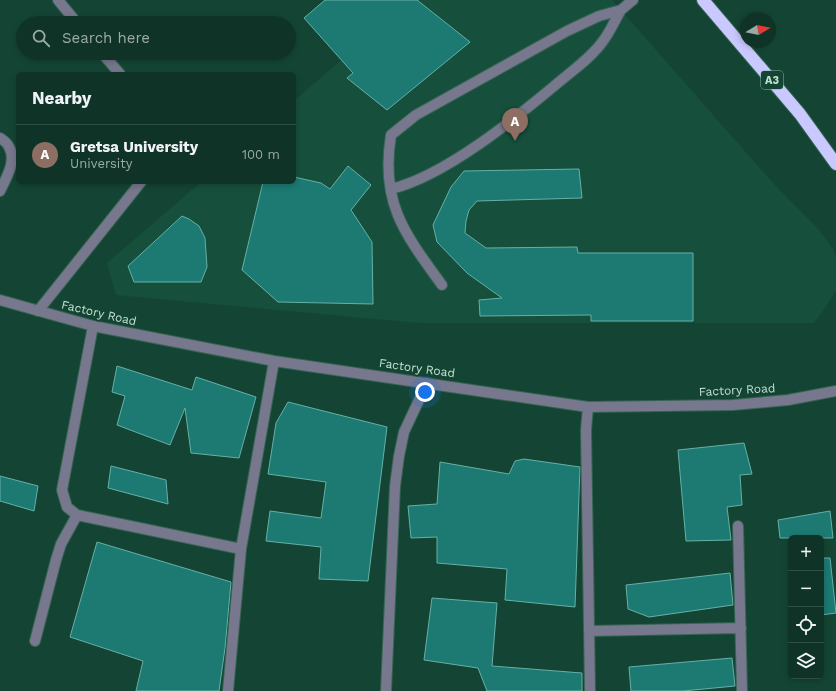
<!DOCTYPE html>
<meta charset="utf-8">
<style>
:root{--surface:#0f3427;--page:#1d3f33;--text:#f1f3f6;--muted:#9baaa7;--line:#2f4f44;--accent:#8abfa5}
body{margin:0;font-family:"Work Sans",sans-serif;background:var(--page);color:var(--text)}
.controls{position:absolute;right:12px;bottom:12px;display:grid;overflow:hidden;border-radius:6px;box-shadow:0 2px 6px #0003}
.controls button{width:36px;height:36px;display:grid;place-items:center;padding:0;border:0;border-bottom:1px solid var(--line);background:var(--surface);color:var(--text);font:20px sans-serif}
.compass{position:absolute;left:740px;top:12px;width:36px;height:36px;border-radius:50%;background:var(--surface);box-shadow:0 2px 6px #0003;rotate:80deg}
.you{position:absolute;left:425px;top:392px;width:14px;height:14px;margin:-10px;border:3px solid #fff;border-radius:50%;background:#1a73e8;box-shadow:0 0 0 6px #1a73e833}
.badge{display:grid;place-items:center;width:26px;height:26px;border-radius:50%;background:var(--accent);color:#fff;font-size:13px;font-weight:700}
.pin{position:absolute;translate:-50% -33px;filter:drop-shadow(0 1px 2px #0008)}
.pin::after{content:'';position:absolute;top:21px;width:14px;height:12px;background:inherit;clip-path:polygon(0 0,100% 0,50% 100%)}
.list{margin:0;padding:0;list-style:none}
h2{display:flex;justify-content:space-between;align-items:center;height:52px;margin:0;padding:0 16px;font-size:17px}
h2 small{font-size:13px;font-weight:400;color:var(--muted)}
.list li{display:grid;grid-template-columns:26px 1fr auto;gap:12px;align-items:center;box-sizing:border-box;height:60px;padding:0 16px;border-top:1px solid var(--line)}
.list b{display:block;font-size:15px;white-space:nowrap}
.list p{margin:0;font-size:13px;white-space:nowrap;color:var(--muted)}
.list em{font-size:13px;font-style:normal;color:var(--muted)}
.icon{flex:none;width:22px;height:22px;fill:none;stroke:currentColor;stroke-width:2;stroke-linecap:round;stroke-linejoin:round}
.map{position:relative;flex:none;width:836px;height:691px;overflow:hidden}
.search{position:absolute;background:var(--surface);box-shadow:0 2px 6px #0003;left:16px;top:16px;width:280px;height:44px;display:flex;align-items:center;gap:10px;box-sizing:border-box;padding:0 14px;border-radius:22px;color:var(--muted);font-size:15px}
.panel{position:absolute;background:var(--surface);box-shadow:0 2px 6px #0003;left:16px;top:72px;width:280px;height:112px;border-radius:6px}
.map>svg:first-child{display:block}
.built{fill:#16503c}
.building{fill:#1c7a72;stroke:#66b0a7}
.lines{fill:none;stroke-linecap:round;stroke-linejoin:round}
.minor-casing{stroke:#376454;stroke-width:12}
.highway-casing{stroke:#376454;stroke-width:14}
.minor{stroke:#77778d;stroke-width:10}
.highway{stroke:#cac9ff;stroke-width:12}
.labels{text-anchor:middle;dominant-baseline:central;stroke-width:4;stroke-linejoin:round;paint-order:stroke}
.shield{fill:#144534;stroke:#8eb2a3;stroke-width:1}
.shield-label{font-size:11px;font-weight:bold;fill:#c2e0d2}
.street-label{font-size:12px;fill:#c2e0d2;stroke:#144534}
</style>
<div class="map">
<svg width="836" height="691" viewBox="0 0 836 691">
<rect width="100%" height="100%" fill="#144534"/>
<path class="built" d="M408 0H612L771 181 819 230 833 249 836 257V290L823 311 814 323H420L116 295 107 263 201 182H294V101L389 19Z"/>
<path class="building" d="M325 0H417L470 42 387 110 347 78 353 73 304 18Z
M348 166 371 185 351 210 372 242 373 304 278 302 242 270 263 182H294V177L321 183 330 189Z
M579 169 582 198 477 201 469 210 466 221 465 233 486 248 577 247 578 253H693V321H591V315L480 316 479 300 502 298 467 273 437 242 433 225 451 187 464 171Z
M182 216 189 219 199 226 205 238 207 267 201 282H134L128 266Z
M117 366 192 390 196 377 256 397 239 458 191 453 185 408 170 445 117 425 125 396 112 392Z
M288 402 387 427 368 581 319 579 321 547 266 541 270 511 321 518 326 482 268 474 276 423Z
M744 443 752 474 740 475 742 505 727 507 731 540 686 541 678 450Z
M524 459 580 467 575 607 505 600 507 569 437 563V537L411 538 408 506 437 504 440 462 509 474 515 461Z
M111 466 166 480 168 504 108 488Z
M0 476 38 486 34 511 0 501Z
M830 511 833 538H780L778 520Z
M97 542 231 582 225 648 219 691H136L143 661 70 637Z
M821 558H830L836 613 821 615Z
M730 573 733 605 649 617 628 609 626 585Z
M432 598 497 603 492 666 582 673V691H487L478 668 424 660Z
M732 658 735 686 683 691H631L629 667Z"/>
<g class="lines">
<g class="minor-casing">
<path id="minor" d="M58 0 77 23
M102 53 120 74
M0 138C3 140 8 144 9 147 17 161 6 178 0 191
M391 189C445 176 516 118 559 82 573 70 592 57 603 41 610 32 615 20 621 10
M442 285C404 233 380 202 391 135L416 115 567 31 599 16 621 10 633 0
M0 300 93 326 274 361 588 407 733 405 788 400 836 391
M38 311 141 182
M93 326 62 490 67 507 77 515 241 549
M588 407 586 430 590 691
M738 526 742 691
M589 631 741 628
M35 641 56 560 61 544 77 515
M228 691 241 549 274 361
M386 691 395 486 399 456 404 432 427 383"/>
</g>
<g class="highway-casing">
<path id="highway" d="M703 0 800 114 836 164"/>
</g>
<use href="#minor" class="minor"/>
<use href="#highway" class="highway"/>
</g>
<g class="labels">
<rect class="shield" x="761" y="71" width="22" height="18" rx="3"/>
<g class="shield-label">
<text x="772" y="80">A3</text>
</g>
<g class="street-label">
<text transform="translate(99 313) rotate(13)">Factory Road</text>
<text transform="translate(417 368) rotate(8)">Factory Road</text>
<text transform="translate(737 390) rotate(-3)">Factory Road</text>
</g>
</g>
</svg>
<div class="controls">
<button>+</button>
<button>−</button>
<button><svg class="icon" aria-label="locate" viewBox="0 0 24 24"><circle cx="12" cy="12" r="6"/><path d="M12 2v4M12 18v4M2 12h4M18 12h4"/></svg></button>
<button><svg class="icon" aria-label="layers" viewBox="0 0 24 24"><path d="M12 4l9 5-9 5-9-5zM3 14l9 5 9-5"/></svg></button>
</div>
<svg class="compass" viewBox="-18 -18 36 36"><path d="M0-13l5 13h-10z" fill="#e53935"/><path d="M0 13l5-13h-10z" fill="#9baaa7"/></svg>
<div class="you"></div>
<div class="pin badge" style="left:515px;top:141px;background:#8d6e63">A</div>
<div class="search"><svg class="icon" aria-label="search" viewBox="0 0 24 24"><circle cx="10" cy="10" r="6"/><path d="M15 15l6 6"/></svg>Search here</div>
<section class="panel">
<h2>Nearby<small></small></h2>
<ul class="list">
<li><span class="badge" style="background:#8d6e63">A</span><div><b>Gretsa University</b><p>University</p></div><em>100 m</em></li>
</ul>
</section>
</div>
